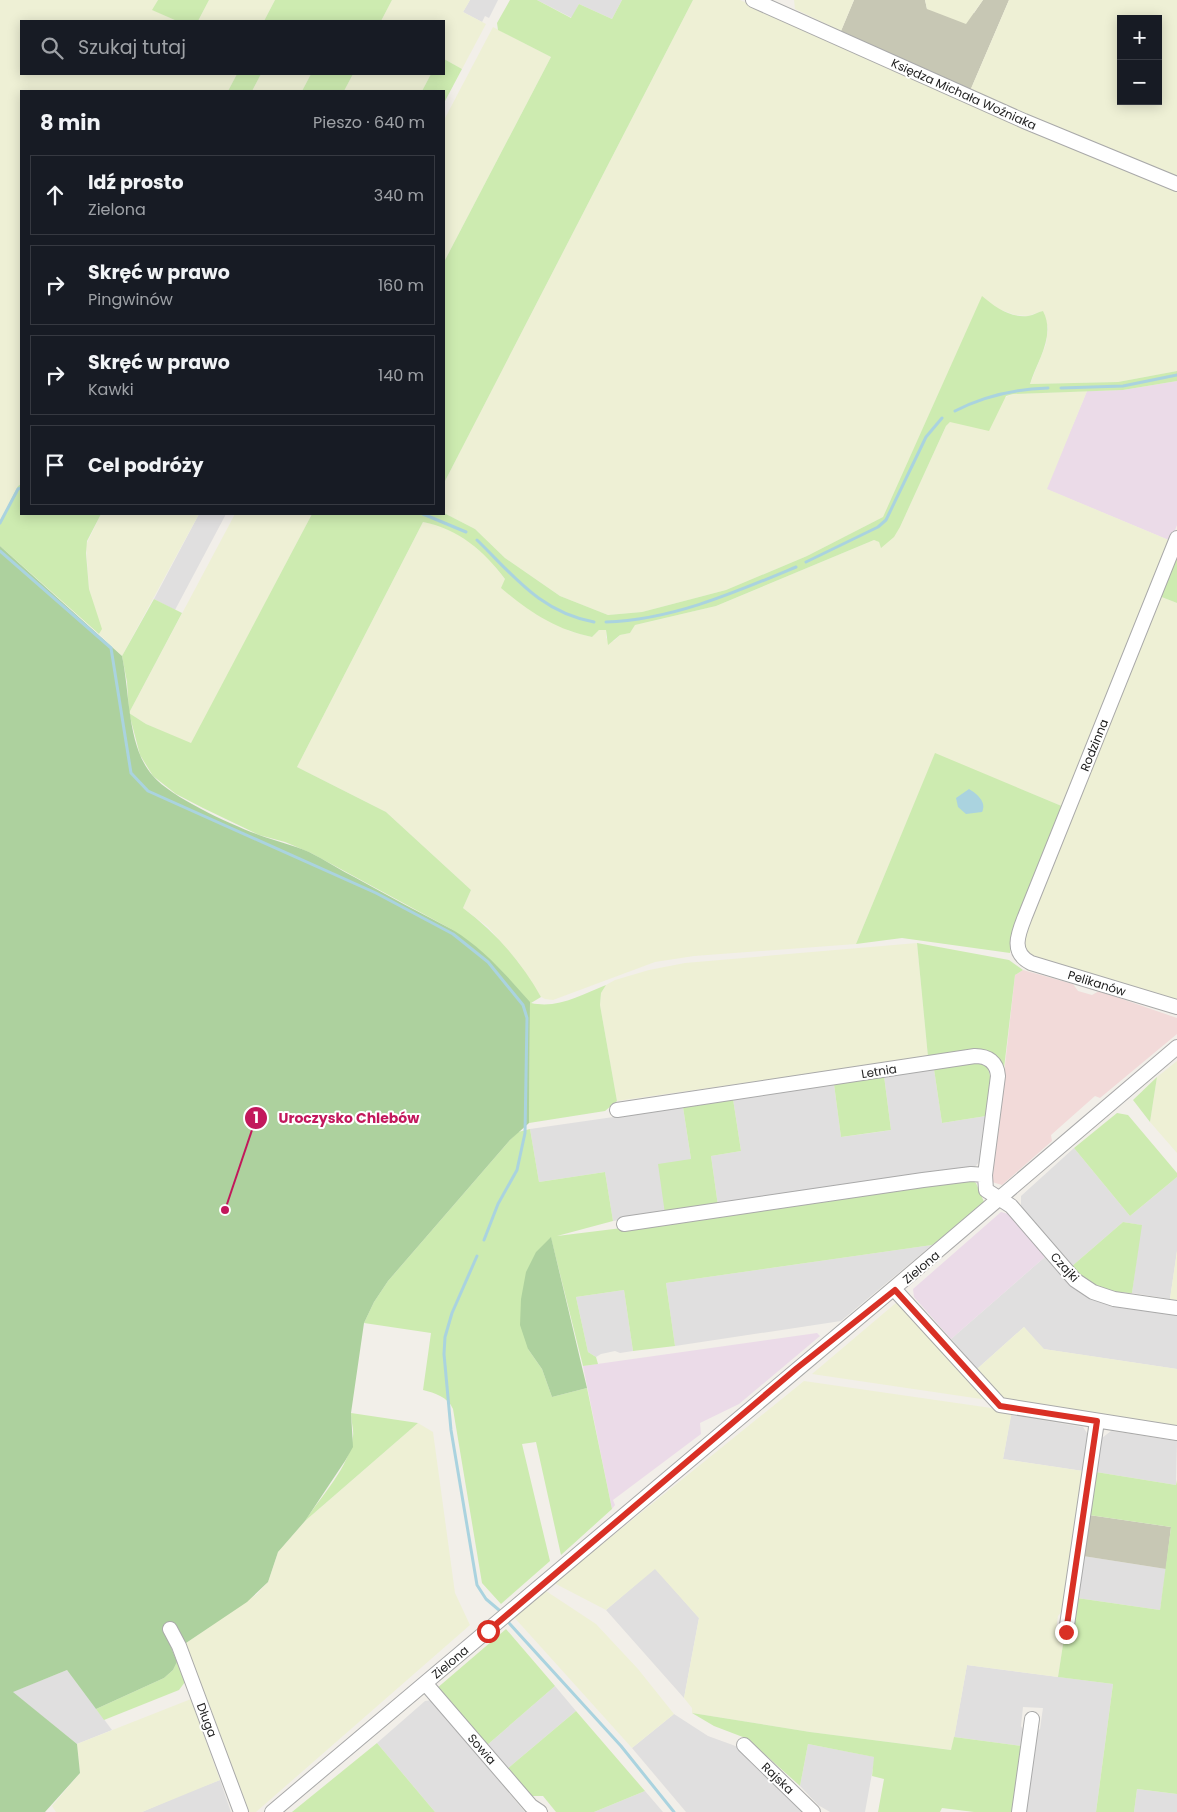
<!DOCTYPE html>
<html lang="pl">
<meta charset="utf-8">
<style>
:root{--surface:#171b24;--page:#242831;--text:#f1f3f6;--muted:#9ea1a6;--line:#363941}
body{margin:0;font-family:Poppins,sans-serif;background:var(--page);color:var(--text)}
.controls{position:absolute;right:15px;top:15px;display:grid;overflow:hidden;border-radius:0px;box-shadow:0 2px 12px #0003}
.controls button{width:45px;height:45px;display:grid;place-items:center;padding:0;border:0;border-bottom:1px solid var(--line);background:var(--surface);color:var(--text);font:25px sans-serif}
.stop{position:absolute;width:15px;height:15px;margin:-11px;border:4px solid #d93025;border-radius:50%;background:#fff}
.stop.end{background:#d93025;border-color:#fff;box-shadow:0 1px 5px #0008}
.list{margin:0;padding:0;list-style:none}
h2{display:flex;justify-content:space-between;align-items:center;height:65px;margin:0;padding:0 20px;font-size:21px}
h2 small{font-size:16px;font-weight:400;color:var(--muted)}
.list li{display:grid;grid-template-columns:32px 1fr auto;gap:15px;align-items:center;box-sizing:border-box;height:80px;margin:0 10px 10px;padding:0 10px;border:1px solid var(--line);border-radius:0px}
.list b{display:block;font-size:19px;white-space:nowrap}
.list p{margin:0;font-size:16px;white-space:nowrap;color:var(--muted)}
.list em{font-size:16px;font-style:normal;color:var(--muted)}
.icon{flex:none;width:28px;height:28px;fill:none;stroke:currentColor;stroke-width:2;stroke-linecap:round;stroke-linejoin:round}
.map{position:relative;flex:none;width:1177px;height:1812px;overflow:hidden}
.search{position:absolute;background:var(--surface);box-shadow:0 2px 12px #0003;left:20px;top:20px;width:425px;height:55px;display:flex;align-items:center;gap:12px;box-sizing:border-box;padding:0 18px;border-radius:0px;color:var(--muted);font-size:19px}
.panel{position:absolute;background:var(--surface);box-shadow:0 2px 12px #0003;left:20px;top:90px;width:425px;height:425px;border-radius:0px}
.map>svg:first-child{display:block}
.residential{fill:#e0dfdf}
.commercial{fill:#f2dad9}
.industrial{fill:#ebdbe8}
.construction{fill:#c7c7b4}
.farmland{fill:#eef0d5;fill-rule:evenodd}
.grass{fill:#cdebb0}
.forest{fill:#add19e}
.water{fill:#aad3df}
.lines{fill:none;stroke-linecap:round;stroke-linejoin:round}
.stream{stroke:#aad3df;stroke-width:3}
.minor-casing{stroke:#a9a9a9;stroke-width:16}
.minor{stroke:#fff;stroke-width:14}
.route{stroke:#d93025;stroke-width:6}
.labels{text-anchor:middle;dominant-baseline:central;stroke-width:4;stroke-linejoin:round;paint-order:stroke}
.street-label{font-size:12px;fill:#222;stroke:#fff}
.leader{fill:none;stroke:#c2185b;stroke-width:2}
.callout-dot{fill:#c2185b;stroke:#fff;stroke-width:2}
.mark-label{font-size:15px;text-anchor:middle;font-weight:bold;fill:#fff}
.callout-label{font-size:14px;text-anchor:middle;font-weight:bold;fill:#c2185b;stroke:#fff;stroke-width:4;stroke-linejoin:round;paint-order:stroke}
</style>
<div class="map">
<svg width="1177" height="1812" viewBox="0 0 1177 1812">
<rect width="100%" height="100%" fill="#f2efe9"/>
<path class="residential" d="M470 0H498L489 18 485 16 482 22 463 12Z
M537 0H622L612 19 579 4 572 18Z
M199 514H226L175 610 154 599Z
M934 1069 942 1123 986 1116 981 1160 973 1169 718 1206 711 1156 741 1151 733 1099 834 1084 841 1137 871 1133 891 1130 884 1076Z
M683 1107 691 1159 665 1214 613 1221 605 1172 539 1182 530 1129Z
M1074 1148 1130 1216 1177 1177V1251L1170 1299 1132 1293 1141 1225 1123 1222 1071 1267 1021 1206V1196Z
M932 1245 841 1321 675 1346 666 1283Z
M1046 1256 1072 1286 1096 1301 1177 1313V1369L1043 1349 1024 1327 977 1369 951 1339Z
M624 1290 633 1351 620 1353 615 1351 601 1354 596 1357 588 1352 576 1297Z
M1011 1415 1083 1427 1089 1436 1083 1471 1003 1459Z
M1111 1431 1177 1441 1176 1485 1096 1472 1102 1438Z
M1083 1556 1166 1569 1160 1610 1077 1598Z
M655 1568 699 1618 684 1698 606 1610Z
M967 1665 1113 1684 1096 1812H1026L1036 1732 1040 1729 1043 1708 1023 1707 1021 1726 1024 1731 1022 1746 954 1737Z
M67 1670 112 1730 77 1744 12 1692Z
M555 1686 576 1711 506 1770 486 1746Z
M432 1700 525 1812H435L377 1743 425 1701Z
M674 1714 708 1736 741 1748 803 1812H686L632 1748Z
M808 1744 875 1757 865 1812H830L818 1805 800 1786Z
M220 1780 231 1812H142L186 1793Z
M1137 1789 1177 1794V1812H1134Z
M645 1791 663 1812H594Z"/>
<path class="commercial" d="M1023 970 1073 984 1078 991 1092 995 1099 991 1177 1018V1034L1100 1098 1095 1096 1051 1135 1052 1141 1002 1185 992 1182 1015 975Z"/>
<path class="industrial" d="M1177 381V525L1171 541 1046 489 1087 391 1123 390Z
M1001 1212 1009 1214 1046 1256 951 1339 914 1297 913 1289Z
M817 1333 820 1336 739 1404 700 1423 701 1434 613 1500 615 1505 612 1509 583 1366Z"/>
<path class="construction" d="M854 0H925L927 9 974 13 983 0H1009L970 91 841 31Z
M1089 1515 1171 1527 1166 1569 1083 1556Z"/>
<path class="farmland" d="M0 0H158L153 10 177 21H21V74H237L228 91H21V484L18 486 0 520Z
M209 0H275L264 21H198Z
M392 0H470L463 12 486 24 462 69 444 59V21H381Z
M693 0H740L1177 189V371L1118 382 1030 384 1046 344 1048 328 1043 311 1028 316 1015 315 996 308 982 297 883 517 807 556 726 590 642 612 608 615 560 596 505 558 475 529 444 513V483Z
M794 0H854L841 31 795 9Z
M925 0H983L966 24 927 9Z
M1009 0H1177V179L970 91ZM1121 19H1158V101H1121Z
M493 27 551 57 444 262V120Z
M261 74H311L302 91H252Z
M353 74H431L422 91H344Z
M1087 391 1047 489 1171 541 1064 807 935 754 856 944 694 956 655 962 553 1000 545 999 541 997 519 963 488 927 463 908 471 890 386 812 297 767 423 522 438 525 462 536 487 557 505 579 569 631 592 637 599 630H606V638L614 641 620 635 630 633 635 625 716 606 874 540 879 542 881 547 893 537 900 527 946 426 950 422 1013 394Z
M101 514H199L122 656 99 634 101 629 89 589 86 545Z
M235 514H312L191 744 146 724 129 713Z
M1159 596 1177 603V1002L1120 982 1030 956 1025 949 1023 936Z
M917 943 928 1057 617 1101 600 1005 601 993 606 985 615 980 649 970 685 963Z
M1177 1061V1153L1150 1122 1157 1077Z
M1177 1251V1300L1170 1299Z
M897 1302 988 1400 812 1374Z
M1024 1327 1044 1349 1177 1369V1428L1007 1403 977 1369Z
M804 1381 1012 1411 1003 1459 1083 1471 1062 1611 1058 1616 1055 1636 1064 1638 1058 1677 967 1665 952 1750 810 1732 692 1713V1708L684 1698 699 1618 655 1569 606 1610 554 1583Z
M418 1423 433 1432 455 1593 470 1625 256 1812H245L186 1643 257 1594 268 1582 278 1552 305 1521Z
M546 1591 596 1624 638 1669 674 1714 632 1748 513 1616Z
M191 1699 220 1780 142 1812H56L52 1806 80 1773 77 1744Z"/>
<path class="grass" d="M158 0H209L198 21H177L152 10Z
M275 0H392L381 21H264Z
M510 0H537L571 18 579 4 612 19 622 0H693L444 483V262L551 57 498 30 497 23Z
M444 59 462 69 444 103V91H422L431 74H444Z
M237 74H261L252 91H228Z
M311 74H353L344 91H302Z
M982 296C995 307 1010 318 1028 316 1034 315 1038 312 1043 311 1056 336 1037 361 1030 384L1118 382 1177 371V381L1123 390 1013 394 1006 396 989 431 950 422 946 426 900 527 894 537 881 548 879 542 874 540 716 606 635 625 630 633 620 635 608 645 606 630H599L592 637C556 630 528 611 501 588L505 579C484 551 459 529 423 522L297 767 386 812 471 890 463 908C495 932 521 961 541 997L531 1003C558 1009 581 995 606 985L601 993 600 1005 617 1101 605 1111 529 1123 530 1003 453 930 311 853 285 842 259 835 203 808 176 794 153 776 140 755 129 713 127 682 122 656 154 599 182 613 129 713 146 724 191 743 312 514 444 513 475 529 505 558 560 596 608 615 642 612 726 590 807 556 883 517Z
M21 484V514H101L87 541 86 553 89 589 102 629 99 634 0 546V521L18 486Z
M1177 552V603L1159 596Z
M935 753 1064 807 1014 933 1010 953 902 938 856 944Z
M917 943 1009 960 1023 970 1015 975 1003 1077 998 1064 928 1057Z
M976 1062 986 1065C995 1080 989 1100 986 1116L942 1123 934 1069Z
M884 1076 891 1130 841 1137 834 1084Z
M1157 1077 1150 1122 1133 1100Z
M733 1099 741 1151 711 1156 718 1206 665 1214 658 1164 691 1159 683 1107Z
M1117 1113 1128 1115 1177 1173V1177L1130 1216 1074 1148Z
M530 1129 539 1182 605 1172 613 1221 557 1236 777 1209 958 1181 971 1180 976 1183 984 1202 982 1207 932 1245 666 1283 675 1346 633 1351 624 1290 576 1297 588 1352 596 1357 598 1364 583 1366 551 1238 528 1349 542 1369 552 1397 587 1388 612 1509 561 1555 536 1442 522 1444 550 1561 501 1604 482 1583 453 1409C448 1397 435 1393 423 1390L431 1333 364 1323 374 1302 388 1281 510 1140 518 1132Z
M1123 1222 1142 1225 1132 1293C1101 1291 1093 1290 1071 1267Z
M351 1413 418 1423 305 1521C321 1496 350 1467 353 1436 354 1430 351 1421 351 1413Z
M1096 1472 1176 1485 1177 1480V1794L1137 1789 1134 1812H1096L1113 1684 1058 1677 1064 1638 1070 1639 1077 1598 1160 1610 1171 1527 1089 1515Z
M506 1629 555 1686 486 1746 436 1689Z
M177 1662 185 1682 179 1690 104 1720 96 1709 164 1678 173 1670Z
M576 1711 645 1791 594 1812H556L543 1796H528L506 1770Z
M692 1713 810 1732 951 1750 954 1737 1022 1746 1013 1812H974L942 1808 940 1812H878L884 1779 872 1776 874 1757 808 1744 800 1786 748 1739 714 1726Z
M377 1743 435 1812H292Z"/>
<path class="forest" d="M0 546 122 656C130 693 127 747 153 776 172 798 232 825 259 835 276 841 293 845 309 852 325 860 340 870 356 878 388 896 421 913 453 930 484 949 506 975 530 1002L529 1123 510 1140 388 1281 374 1302 364 1323 351 1413 353 1447 345 1461 305 1521 278 1552 268 1582 247 1602 186 1643 165 1632 177 1662 173 1670 164 1678 96 1709 67 1670 13 1692 77 1744 80 1773 45 1812H0Z
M551 1237 587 1388 552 1397 542 1369 528 1349 520 1325 521 1299 526 1272 536 1252Z"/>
<path class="water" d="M969 789C977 794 987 802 982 812L966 814 958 807 956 798Z"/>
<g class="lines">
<path class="stream" d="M1061 388 1123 386 1177 375
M955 411C984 396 1015 389 1048 388
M423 514 466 532
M0 523 18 489 21 488
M477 540C514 576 540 612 594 622
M0 551 111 648 131 773 148 791 376 893 453 934 488 962 523 1005 527 1018 525 1133 517 1170 498 1204 484 1240
M806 562 878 527 886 520 926 437 942 418
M606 622C672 620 736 592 796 567
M477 1256 452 1313 445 1337 444 1354 451 1430 477 1585 486 1599 499 1610
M509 1623 621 1746 674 1812"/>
<g class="minor-casing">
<path id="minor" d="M753 0 1024 121 1177 184
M1177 538 1026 914C1019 932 1009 952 1031 963L1177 1007
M617 1110 975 1056C988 1056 997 1062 998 1076L985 1175 986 1190 1011 1206 1075 1280 1093 1292 1114 1299 1177 1308
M624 1224 923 1180 971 1174 985 1175
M895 1290 1000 1405 1177 1433
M170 1629 179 1646 241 1812
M1066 1632 1097 1421
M425 1683 531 1806 540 1812
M744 1745 813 1812
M272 1812C574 1558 877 1304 1177 1047
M1019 1812 1032 1719"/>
</g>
<use href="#minor" class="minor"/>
</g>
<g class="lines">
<path class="route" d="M488 1631 797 1368 895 1290 1000 1406 1097 1421 1066 1632"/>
</g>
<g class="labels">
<g class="street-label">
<text transform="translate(964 94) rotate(24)">Księdza Michała Woźniaka</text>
<text transform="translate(1094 745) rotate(-68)">Rodzinna</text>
<text transform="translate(1097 983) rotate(17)">Pelikanów</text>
<text transform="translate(879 1071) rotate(-9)">Letnia</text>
<text transform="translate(921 1267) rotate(-40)">Zielona</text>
<text transform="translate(1065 1267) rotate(47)">Czajki</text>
<text transform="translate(450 1662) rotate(-40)">Zielona</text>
<text transform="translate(207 1720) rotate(69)">Długa</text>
<text transform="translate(482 1749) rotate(49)">Sowia</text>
<text transform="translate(778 1778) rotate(44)">Rajska</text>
</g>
</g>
<path class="leader" d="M225 1210L256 1118"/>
<g class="callout-dot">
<circle cx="225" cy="1210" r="5"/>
<circle cx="256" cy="1118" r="12"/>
</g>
<g class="mark-label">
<text x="256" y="1123">1</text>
</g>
<g class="callout-label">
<text x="349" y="1123">Uroczysko Chlebów</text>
</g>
</svg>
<div class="controls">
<button>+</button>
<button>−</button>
</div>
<div class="stop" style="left:488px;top:1631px"></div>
<div class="stop end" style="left:1066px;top:1632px"></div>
<div class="search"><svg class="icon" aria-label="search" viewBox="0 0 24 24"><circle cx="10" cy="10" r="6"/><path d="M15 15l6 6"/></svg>Szukaj tutaj</div>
<section class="panel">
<h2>8 min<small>Pieszo · 640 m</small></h2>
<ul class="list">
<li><svg class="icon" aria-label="ahead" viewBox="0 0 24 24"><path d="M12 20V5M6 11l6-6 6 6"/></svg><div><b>Idź prosto</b><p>Zielona</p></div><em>340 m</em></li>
<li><svg class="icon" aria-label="right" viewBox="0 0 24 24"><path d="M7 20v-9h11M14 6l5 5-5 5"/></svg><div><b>Skręć w prawo</b><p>Pingwinów</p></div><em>160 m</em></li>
<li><svg class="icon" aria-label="right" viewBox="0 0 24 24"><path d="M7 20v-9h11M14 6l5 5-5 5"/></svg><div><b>Skręć w prawo</b><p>Kawki</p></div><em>140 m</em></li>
<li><svg class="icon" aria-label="arrive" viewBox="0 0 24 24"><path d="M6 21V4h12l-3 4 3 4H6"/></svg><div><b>Cel podróży</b></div></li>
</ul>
</section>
</div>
